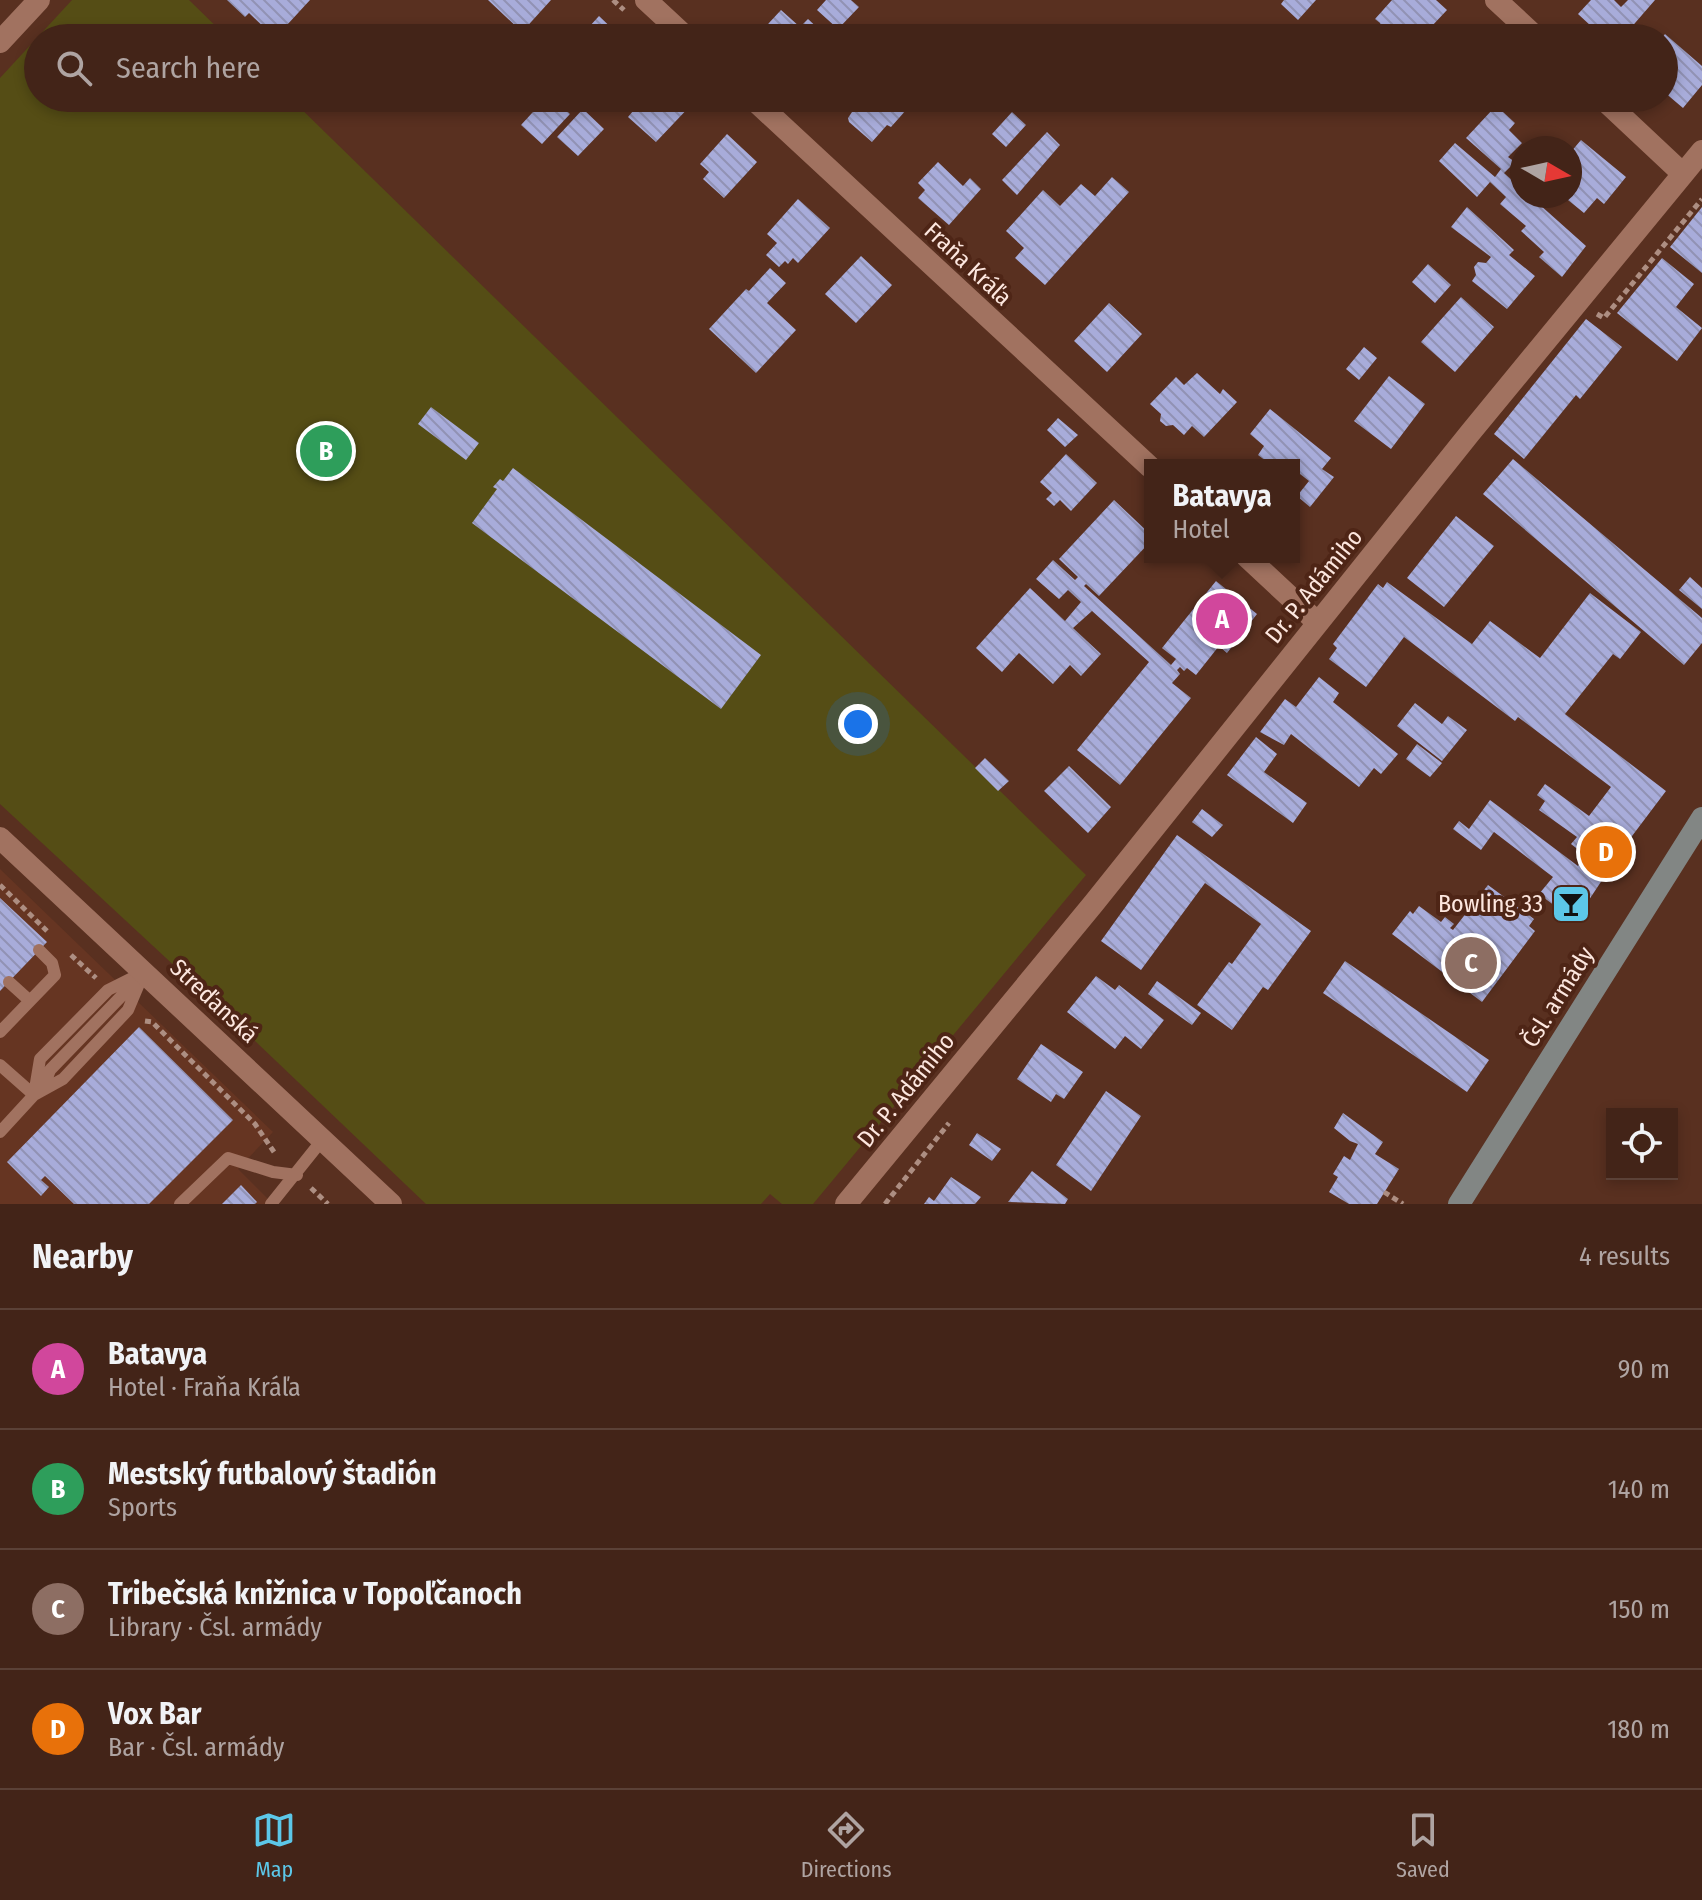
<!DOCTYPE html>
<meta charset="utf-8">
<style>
:root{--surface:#432418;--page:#4a2c21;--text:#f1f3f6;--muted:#afa4a2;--line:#5b4137;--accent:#5cc7e8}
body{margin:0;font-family:"Fira Sans Condensed",sans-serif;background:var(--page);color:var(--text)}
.controls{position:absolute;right:24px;bottom:24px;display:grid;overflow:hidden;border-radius:0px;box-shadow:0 4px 12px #0003}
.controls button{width:72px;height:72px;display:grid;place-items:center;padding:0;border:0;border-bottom:2px solid var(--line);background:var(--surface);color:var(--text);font:40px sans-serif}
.compass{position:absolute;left:1510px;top:136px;width:72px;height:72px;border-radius:50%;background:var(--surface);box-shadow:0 4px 12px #0003;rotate:99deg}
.you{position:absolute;left:858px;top:724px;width:28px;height:28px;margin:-20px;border:6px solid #fff;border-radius:50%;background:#1a73e8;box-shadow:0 0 0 12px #1a73e833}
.badge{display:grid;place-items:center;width:52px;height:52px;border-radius:50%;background:var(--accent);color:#fff;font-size:26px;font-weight:700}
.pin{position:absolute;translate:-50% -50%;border:4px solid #fff;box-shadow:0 2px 8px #0006}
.popup{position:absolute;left:1144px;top:459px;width:156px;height:104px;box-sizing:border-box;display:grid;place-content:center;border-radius:0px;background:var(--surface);filter:drop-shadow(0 2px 6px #0005);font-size:26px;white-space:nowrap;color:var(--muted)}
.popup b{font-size:30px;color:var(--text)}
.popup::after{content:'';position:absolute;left:50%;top:100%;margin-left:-16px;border:16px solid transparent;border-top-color:var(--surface)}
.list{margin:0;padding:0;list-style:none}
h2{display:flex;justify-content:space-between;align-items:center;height:104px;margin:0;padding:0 32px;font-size:34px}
h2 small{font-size:26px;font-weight:400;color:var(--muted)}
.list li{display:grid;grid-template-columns:52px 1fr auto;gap:24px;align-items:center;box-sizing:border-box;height:120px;padding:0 32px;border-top:2px solid var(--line)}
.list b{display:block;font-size:30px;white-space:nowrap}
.list p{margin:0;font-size:26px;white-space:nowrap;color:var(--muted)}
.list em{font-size:26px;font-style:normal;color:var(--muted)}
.icon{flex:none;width:44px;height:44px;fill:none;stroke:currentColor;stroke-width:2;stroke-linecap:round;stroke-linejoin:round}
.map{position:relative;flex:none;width:1702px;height:1204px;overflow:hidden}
.search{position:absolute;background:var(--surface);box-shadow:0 4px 12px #0003;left:24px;right:24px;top:24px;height:88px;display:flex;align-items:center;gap:20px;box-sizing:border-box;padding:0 28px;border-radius:44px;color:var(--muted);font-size:30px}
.sheet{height:584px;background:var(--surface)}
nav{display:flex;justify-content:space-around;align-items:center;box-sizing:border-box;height:112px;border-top:2px solid var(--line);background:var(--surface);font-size:22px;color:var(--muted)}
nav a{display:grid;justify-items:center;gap:4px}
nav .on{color:var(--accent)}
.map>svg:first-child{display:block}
.built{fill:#663522}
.park{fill:#554d15}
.building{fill:url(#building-back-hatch)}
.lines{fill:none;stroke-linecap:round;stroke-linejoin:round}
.path{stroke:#ad8e82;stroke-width:5;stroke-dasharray:6 4;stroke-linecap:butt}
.service{stroke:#a17260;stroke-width:12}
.minor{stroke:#a17260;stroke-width:22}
.secondary{stroke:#828684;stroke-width:22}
.labels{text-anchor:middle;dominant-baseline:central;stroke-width:8;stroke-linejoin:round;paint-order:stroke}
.street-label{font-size:24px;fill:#fde7df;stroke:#4e2516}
.poi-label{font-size:24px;fill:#fde7df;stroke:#4e2516;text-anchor:end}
</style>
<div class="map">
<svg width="1702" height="1204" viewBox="0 0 1702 1204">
<defs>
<pattern id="building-back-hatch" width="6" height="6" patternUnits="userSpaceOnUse" patternTransform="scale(2)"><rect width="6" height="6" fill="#a8acda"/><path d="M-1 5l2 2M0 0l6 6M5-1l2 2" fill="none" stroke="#9192b4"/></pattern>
</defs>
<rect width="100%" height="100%" fill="#593020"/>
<path class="built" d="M0 869 273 1132 238 1169 273 1204H0Z"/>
<path class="park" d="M72 0H189L228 38H38V98H290L1086 875 813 1204H782L770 1194 761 1204H426L235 1022 0 804V78Z"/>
<path class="building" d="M227 0H310L275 38 249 13 245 17Z
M488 0H551L522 32Z
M826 0H851L859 7 838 29 817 10Z
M1284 0H1316L1298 20 1281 4Z
M1392 0H1436L1447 10 1431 27 1443 38 1383 36 1380 23 1375 19Z
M1591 0H1614L1621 7 1628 0H1655L1622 38H1604L1578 14Z
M781 10 800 27 808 19 823 33 818 38H755Z
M599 16 622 38H579Z
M1665 34 1702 66V85L1683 108 1664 92V38H1662Z
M632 98H688L693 103 656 142 628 117 633 111 626 105Z
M831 98H911L903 106 907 109 891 127 887 125 872 142 849 122 848 118 852 112 846 107 841 108Z
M1482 98H1513L1502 111 1515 123 1509 130 1522 143 1508 157 1515 162 1504 173 1522 189V196H1530L1586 246 1562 277 1539 257 1544 252 1521 231 1526 226 1500 204 1506 197 1490 182 1477 197 1439 161 1455 143 1495 177 1501 169 1466 138 1493 109Z
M543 101 551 109 558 102 570 114 542 144 521 125Z
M583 109 604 129 578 156 557 137Z
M1012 112 1026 125 1006 147 992 134Z
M1047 132 1060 145 1017 195 1002 180Z
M727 134 757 162 724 198 703 179 709 172 700 164Z
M1581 140 1626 177 1604 204 1597 198 1584 213 1563 196H1570V153Z
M938 162 963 186 970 178 981 189 949 225 918 198 925 190 918 183Z
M1112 177 1129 192 1045 285 1015 258 1024 248 1006 231 1043 190 1060 206 1081 184 1095 196Z
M798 199 830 228 798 263 793 258 788 264 785 261 779 267 766 255 777 243 767 234Z
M1467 207 1514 250 1509 255 1535 276 1507 309 1472 281 1476 275 1474 267 1478 262 1486 263 1491 257 1451 227Z
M1702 207V273L1670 247Z
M861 256 892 285 856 323 825 294Z
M1662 258 1694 284 1676 307 1702 328 1677 361 1617 313Z
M1428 264 1451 285 1435 303 1412 282Z
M770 268 786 283 767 303 796 330 756 373 709 329 746 289 749 291Z
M1461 297 1494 327 1455 372 1421 342Z
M1109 303 1142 334 1107 372 1074 341Z
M1586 319 1622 347 1580 399 1576 395 1524 459 1494 434Z
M1364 347 1377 358 1359 380 1346 369Z
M1197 373 1220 394 1223 389 1237 402 1204 437 1192 426 1184 435 1173 425 1166 426 1160 421 1161 414 1150 404 1176 377 1184 385Z
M1389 376 1425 404 1391 449 1354 421Z
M431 407 479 443 466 460 418 424Z
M1270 409 1331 458 1322 469 1334 477 1310 507 1297 496 1309 481 1295 470 1299 465 1293 461 1289 465H1263L1266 461 1258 455 1264 446 1250 434Z
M1058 418 1078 435 1065 447 1047 430Z
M1066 454 1097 483 1071 511 1060 500 1054 506 1046 499 1052 493 1040 482Z
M1513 459 1702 618V643L1684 665 1483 494Z
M513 468 761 655 721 709 472 523 497 489 493 487 500 479 503 481Z
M1114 500 1150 534V542L1099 596 1086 584 1084 586 1171 665 1176 659 1162 648 1216 581 1257 614 1227 653 1219 646 1196 675 1187 668 1184 671 1180 667 1177 670 1180 674 1172 683 1191 698 1120 785 1077 750 1149 662 1092 611 1073 628 1101 654 1081 676 1070 665 1053 684 1019 653 1002 672 976 648 1030 588 1065 621 1081 602 1068 590 1059 599 1036 579 1053 560 1075 580 1078 577 1059 559Z
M1456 516 1494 546 1444 607 1407 578Z
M1690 577 1702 588V609L1679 590Z
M1387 582 1472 644 1490 621 1540 658 1590 593 1641 632 1620 659 1613 654 1565 714 1666 791 1626 844 1575 921 1539 894 1553 877 1494 832 1481 850 1453 829 1459 821 1469 829 1490 800 1578 866 1585 855 1571 844 1577 837 1539 810 1545 801 1537 795 1545 784 1589 816 1611 787 1518 717 1515 721 1404 637 1366 687 1329 659 1337 648 1333 644 1378 584 1383 588Z
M1319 677 1339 693 1333 702 1398 754 1381 774 1374 768 1359 787 1291 734 1284 745 1260 732 1285 699 1296 707Z
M1415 703 1442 724 1448 716 1467 730 1442 761 1397 726Z
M1256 737 1277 754 1264 772 1307 803 1293 823 1227 775Z
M1417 744 1442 763 1430 777 1406 759Z
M985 758 1009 781 998 791 975 768Z
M1069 766 1111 807 1088 833 1044 791Z
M1202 809 1223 825 1212 837 1192 822Z
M1177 835 1311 931 1268 990 1263 987 1232 1030 1197 1005 1229 962 1232 964 1261 924 1205 883 1141 970 1101 941Z
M1488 885 1534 919 1529 926 1535 931 1482 1002 1392 934 1410 911 1413 914 1419 906 1441 922 1445 917 1454 924 1450 928 1453 930Z
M0 898 47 942 0 991Z
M1345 961 1489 1060 1467 1092 1323 993Z
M1096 976 1115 990 1119 985 1164 1020 1141 1049 1125 1036 1115 1049 1067 1012Z
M1157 981 1201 1013 1192 1025 1148 994Z
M139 1027 233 1120 149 1204H74L45 1176 41 1180 49 1187 41 1196 7 1162Z
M1041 1044 1083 1072 1064 1099 1056 1094 1051 1102 1017 1079Z
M1106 1091 1141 1116 1091 1191 1056 1165Z
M1343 1113 1383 1142 1375 1154 1399 1169 1377 1204H1349L1329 1192 1338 1177 1333 1174 1344 1156 1350 1160 1358 1144 1350 1141 1334 1128Z
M977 1133 1001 1149 992 1161 969 1145Z
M1032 1171 1068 1199 1065 1204 1008 1202Z
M951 1177 981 1197 975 1204H924L929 1197 934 1201Z
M241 1185 257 1202 255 1204H222Z"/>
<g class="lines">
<path class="path" d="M613 0 624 10
M1559 28 1570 38
M719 98 729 108
M1597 314 1604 318 1702 199
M0 885 47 931
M71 955 96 978
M145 1021 152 1022 255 1124 274 1152
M311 1188 328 1204
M1384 1192 1403 1204
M885 1204 949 1123"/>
<path class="service" d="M9 982 30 1001
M0 1032 55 975 52 963 39 950
M0 1065 34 1095
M43 1088 50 1070 137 980
M34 1095 40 1059 108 990 144 972
M0 1132 34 1095 63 1079 128 1010 144 972
M180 1204 228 1158 273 1172 297 1175
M271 1204 323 1139"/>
<path class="minor" d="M646 0 687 38
M1496 0 1537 38
M0 42 39 0
M752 98 1150 467
M1602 98 1683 174
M1247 557 1318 623
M0 838 391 1204
M846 1204 1094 903 1470 433 1702 151"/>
<path class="secondary" d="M1459 1204 1702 818"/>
</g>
<defs>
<g id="bar-square" transform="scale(2)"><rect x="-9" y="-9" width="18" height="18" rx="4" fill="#5cc7e8" stroke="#4e2516"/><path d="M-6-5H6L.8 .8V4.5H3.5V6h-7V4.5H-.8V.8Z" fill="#111"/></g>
</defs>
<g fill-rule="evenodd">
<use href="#bar-square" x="1571" y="904"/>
</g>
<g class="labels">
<g class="street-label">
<text transform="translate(968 264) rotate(43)">Fraňa Kráľa</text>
<text transform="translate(1314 586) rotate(-51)">Dr. P. Adámiho</text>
<text transform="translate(1558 997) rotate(-58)">Čsl. armády</text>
<text transform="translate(214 1001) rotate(43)">Streďanská</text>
<text transform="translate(906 1090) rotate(-51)">Dr. P. Adámiho</text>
</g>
<g class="poi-label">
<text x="1543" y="904">Bowling 33</text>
</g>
</g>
</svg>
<div class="controls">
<button><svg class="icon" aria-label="locate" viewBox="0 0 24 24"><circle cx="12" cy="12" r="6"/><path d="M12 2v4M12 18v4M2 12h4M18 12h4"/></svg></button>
</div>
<svg class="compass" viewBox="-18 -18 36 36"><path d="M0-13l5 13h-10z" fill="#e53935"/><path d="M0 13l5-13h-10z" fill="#afa4a2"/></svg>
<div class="you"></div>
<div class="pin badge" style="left:1222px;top:619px;background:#d1479c">A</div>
<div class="popup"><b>Batavya</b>Hotel</div>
<div class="pin badge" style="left:326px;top:451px;background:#2e9e5b">B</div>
<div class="pin badge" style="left:1471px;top:963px;background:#8d6e63">C</div>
<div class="pin badge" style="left:1606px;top:852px;background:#e8710a">D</div>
<div class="search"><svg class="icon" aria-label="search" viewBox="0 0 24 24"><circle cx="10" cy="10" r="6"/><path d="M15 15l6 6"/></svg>Search here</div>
</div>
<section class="sheet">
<h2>Nearby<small>4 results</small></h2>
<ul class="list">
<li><span class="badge" style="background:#d1479c">A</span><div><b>Batavya</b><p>Hotel · Fraňa Kráľa</p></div><em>90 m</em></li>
<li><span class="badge" style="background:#2e9e5b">B</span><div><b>Mestský futbalový štadión</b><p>Sports</p></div><em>140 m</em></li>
<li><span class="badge" style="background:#8d6e63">C</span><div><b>Tribečská knižnica v Topoľčanoch</b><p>Library · Čsl. armády</p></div><em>150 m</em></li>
<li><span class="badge" style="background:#e8710a">D</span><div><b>Vox Bar</b><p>Bar · Čsl. armády</p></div><em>180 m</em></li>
</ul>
</section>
<nav>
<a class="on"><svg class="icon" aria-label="map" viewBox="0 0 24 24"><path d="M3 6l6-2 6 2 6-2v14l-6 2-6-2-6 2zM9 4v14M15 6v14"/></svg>Map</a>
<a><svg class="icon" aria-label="directions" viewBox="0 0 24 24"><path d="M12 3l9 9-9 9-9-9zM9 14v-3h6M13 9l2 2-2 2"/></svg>Directions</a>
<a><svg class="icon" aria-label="saved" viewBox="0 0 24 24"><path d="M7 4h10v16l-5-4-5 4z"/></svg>Saved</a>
</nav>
